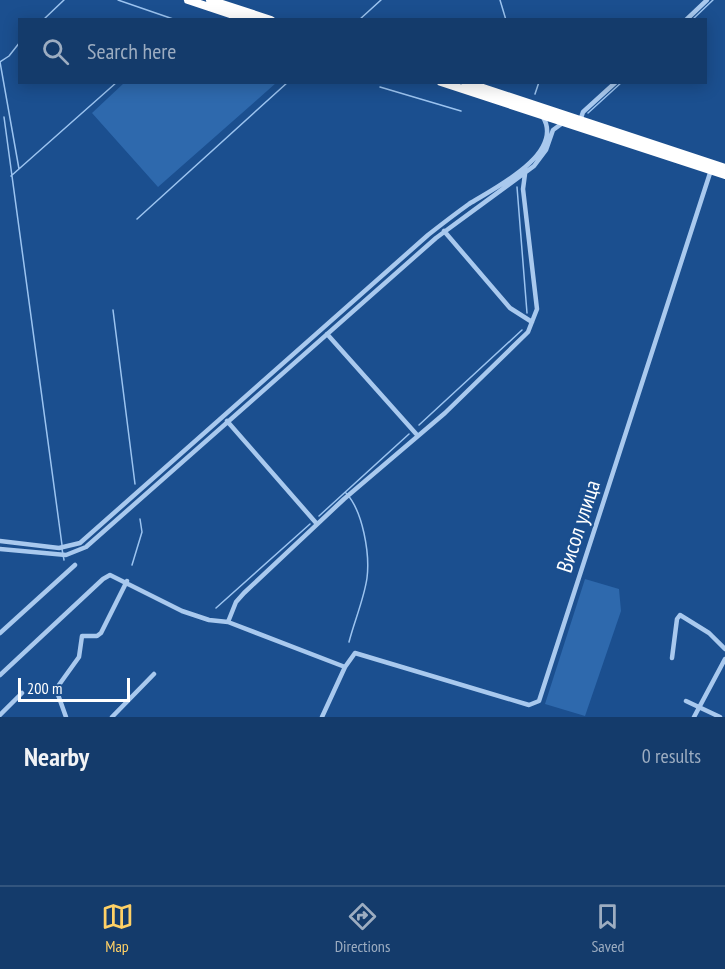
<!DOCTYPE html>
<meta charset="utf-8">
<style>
:root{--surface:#143b6b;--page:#1d4271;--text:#f1f3f6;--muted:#9dadc1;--line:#33557e;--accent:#ffd166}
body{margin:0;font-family:"PT Sans Narrow",sans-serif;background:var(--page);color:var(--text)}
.scale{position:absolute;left:18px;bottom:15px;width:112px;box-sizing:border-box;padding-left:6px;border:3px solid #fff;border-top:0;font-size:16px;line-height:21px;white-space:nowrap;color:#fff;-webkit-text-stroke:4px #1b4f8f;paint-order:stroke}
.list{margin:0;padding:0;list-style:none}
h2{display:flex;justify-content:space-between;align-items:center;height:78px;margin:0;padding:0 24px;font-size:26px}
h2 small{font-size:20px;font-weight:400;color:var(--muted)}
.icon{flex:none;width:33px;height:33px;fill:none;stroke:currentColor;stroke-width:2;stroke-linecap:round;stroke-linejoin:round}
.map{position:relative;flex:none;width:725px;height:717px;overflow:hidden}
.search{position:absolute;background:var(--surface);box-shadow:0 3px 15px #0003;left:18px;right:18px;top:18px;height:66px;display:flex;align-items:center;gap:15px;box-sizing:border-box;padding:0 21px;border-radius:0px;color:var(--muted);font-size:22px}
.sheet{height:168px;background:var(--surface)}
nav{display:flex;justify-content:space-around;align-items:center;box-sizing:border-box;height:84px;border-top:2px solid var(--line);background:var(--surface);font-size:16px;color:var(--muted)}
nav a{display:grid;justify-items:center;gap:3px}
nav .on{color:var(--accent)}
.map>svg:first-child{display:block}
.green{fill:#2e69ad}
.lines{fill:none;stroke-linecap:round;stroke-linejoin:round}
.stream{stroke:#9cc4f0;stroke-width:1.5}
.street{stroke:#a9c9ee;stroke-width:4.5}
.highway{stroke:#fff;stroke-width:8}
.labels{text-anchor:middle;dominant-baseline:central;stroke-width:4.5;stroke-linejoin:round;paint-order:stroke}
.street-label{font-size:22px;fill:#fff;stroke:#1b4f8f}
</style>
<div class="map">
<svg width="725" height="717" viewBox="0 0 725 717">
<rect width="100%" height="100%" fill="#1b4f8f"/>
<path class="green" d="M124 83V82L276 83 158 187 92 113Z
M585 579 619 589 621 611 585 716 545 704Z"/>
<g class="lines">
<path class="stream" d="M118 0 176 20
M500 0 506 20
M43 20 64 0
M359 20 381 0
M692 20 713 0
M380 87 461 111
M535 94 539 82
M588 113 622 82
M4 117 62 545
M19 169 0 62 9 56 20 42
M11 176 117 82
M517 187 527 313
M137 219 288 82
M113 310 135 484
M419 425 522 330
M346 493C363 511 370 554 367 578 364 599 354 622 349 642
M319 516 409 434
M62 549 64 560
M132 565 142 532 140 519
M216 608 310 524"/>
<path class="street" d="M686 20 707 0
M580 121 583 112 616 82
M444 231 510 308 532 322
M327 334 418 436
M227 421 317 524
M0 541 59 548 80 543 428 235C442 224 455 214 469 204 493 189 565 154 543 117
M0 549 66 555 86 547 436 238 534 166 546 150 553 130 564 122
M228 622 236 602 244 593 344 499 445 413 528 332 537 309 523 189 525 174
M0 633 75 565
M672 658 677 619 680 615 709 633 725 649
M0 675 103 579 110 575 182 611 209 620 228 622 345 667
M686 701 720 717
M0 715 22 693
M66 717 56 689 79 657 82 636H97L101 633 127 581
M112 717 154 674
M322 717 345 667 355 653 529 705 539 701 711 170
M694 717 725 659"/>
<path class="highway" d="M188 0 248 20
M210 0 271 20
M441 82 725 175
M465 82 725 168"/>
</g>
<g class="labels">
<g class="street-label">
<text transform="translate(578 526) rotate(-72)">Висол улица</text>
</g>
</g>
</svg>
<div class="scale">200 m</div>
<div class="search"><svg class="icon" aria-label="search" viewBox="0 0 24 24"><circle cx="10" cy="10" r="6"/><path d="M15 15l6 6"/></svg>Search here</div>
</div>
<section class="sheet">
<h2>Nearby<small>0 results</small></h2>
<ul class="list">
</ul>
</section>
<nav>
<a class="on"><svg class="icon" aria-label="map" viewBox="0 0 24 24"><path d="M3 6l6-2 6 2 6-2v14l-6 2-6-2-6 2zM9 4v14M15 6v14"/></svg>Map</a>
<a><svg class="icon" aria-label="directions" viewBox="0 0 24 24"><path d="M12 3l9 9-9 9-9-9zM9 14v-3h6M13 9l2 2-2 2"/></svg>Directions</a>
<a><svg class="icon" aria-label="saved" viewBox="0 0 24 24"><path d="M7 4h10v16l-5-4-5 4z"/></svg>Saved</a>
</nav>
